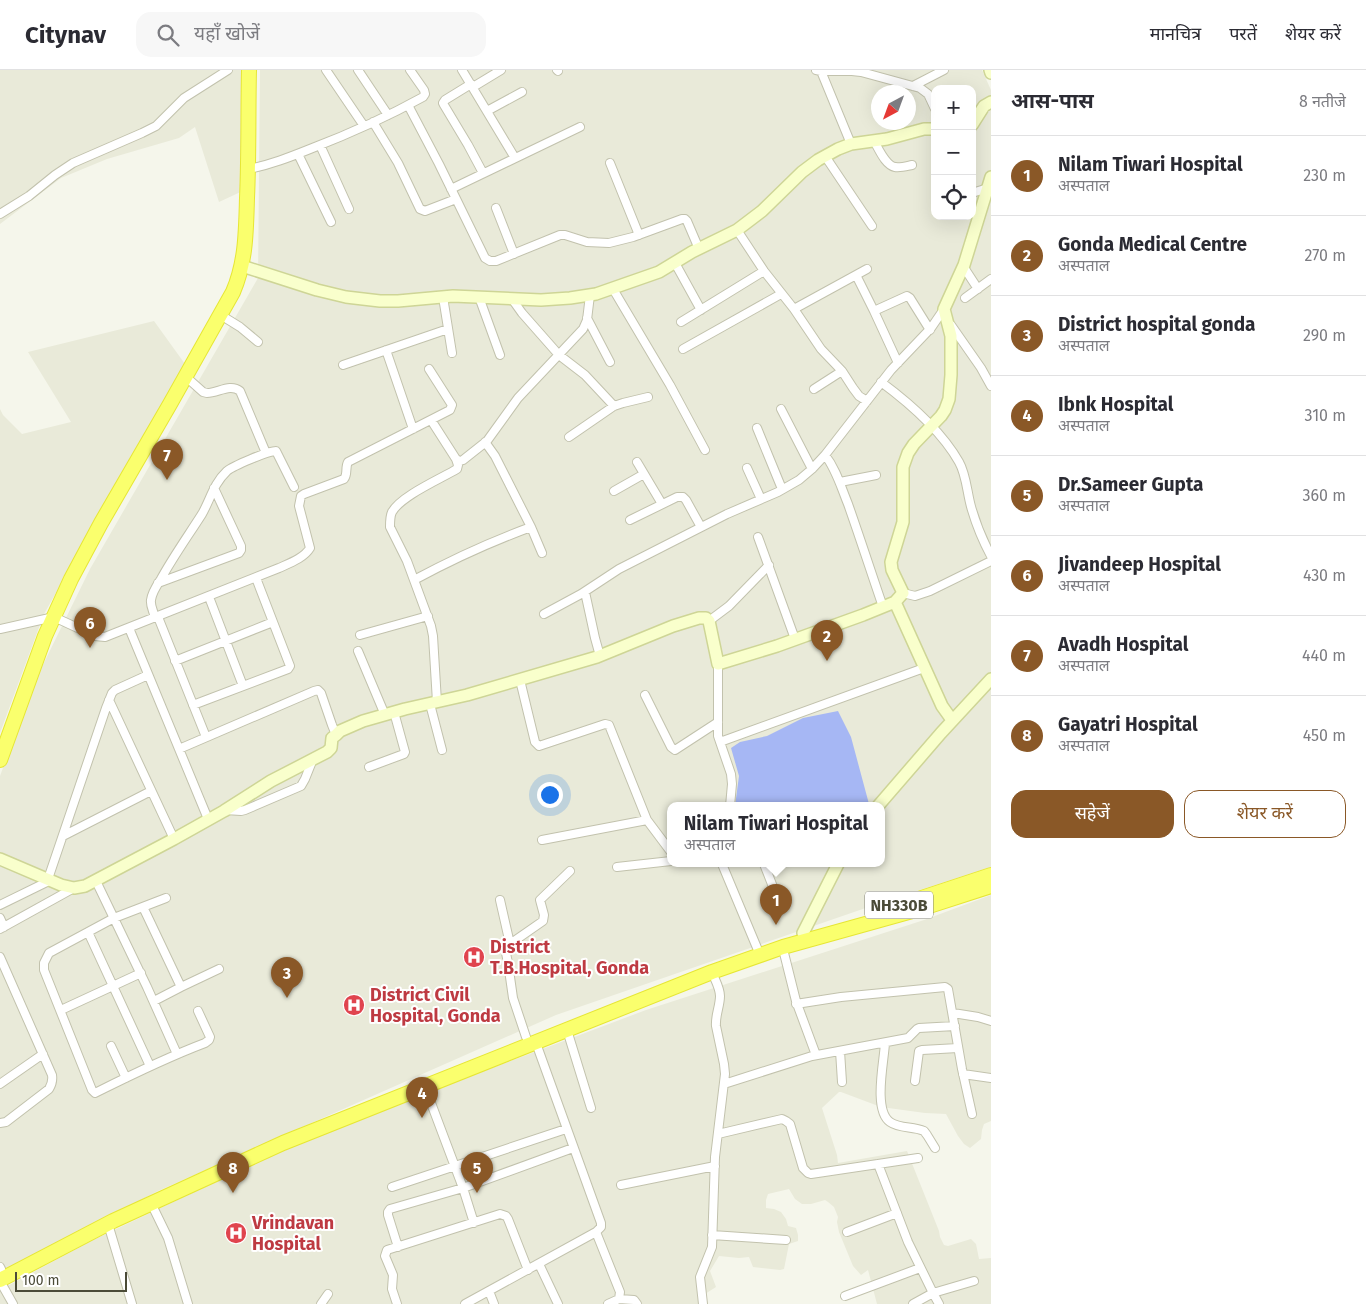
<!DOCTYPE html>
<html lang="hi">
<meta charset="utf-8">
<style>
:root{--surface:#fff;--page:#f7f7f7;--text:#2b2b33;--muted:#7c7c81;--line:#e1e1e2;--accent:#8a5827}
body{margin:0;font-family:"Fira Sans","Noto Sans Devanagari",sans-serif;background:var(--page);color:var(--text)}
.controls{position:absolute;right:15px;top:15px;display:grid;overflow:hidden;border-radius:10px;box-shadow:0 5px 20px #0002}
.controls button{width:45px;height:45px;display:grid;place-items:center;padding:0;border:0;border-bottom:1px solid var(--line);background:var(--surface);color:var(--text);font:25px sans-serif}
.compass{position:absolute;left:871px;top:15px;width:45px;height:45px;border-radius:50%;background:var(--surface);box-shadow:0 5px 20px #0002;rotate:221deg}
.scale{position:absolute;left:15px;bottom:12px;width:112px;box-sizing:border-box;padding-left:5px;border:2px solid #4b4b38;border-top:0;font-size:14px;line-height:18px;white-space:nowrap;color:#4b4b38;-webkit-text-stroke:4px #fff;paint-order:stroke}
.you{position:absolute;left:549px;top:724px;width:18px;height:18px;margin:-12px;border:4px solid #fff;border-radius:50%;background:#1a73e8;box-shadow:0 0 0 8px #1a73e833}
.badge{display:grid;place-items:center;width:32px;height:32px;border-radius:50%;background:var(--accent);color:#fff;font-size:16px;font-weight:700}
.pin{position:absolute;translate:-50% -41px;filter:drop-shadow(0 1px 2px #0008)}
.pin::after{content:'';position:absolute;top:26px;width:18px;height:15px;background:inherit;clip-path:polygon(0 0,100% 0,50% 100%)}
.popup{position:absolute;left:667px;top:732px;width:218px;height:65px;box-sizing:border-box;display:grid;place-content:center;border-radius:10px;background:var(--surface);filter:drop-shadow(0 1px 4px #0005);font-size:16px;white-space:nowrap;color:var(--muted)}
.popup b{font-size:19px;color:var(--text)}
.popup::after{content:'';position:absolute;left:50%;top:100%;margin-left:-10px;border:10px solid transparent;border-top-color:var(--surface)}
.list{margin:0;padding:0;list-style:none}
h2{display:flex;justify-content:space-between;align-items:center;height:65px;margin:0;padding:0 20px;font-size:21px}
h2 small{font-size:16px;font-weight:400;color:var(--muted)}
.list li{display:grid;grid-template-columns:32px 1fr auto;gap:15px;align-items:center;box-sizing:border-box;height:80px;padding:0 20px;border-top:1px solid var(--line)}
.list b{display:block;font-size:19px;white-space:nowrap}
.list p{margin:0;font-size:16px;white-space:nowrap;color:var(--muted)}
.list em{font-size:16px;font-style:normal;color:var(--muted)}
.actions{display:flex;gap:10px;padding:15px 20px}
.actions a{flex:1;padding:11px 0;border:1px solid var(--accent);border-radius:15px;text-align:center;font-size:18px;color:var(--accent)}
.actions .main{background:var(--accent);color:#fff}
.icon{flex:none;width:28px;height:28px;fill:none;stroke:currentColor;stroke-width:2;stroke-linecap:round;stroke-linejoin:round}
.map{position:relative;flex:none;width:991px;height:1234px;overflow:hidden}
header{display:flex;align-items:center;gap:30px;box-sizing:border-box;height:70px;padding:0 25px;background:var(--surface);border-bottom:1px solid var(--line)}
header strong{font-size:24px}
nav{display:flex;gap:28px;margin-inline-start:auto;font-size:18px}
.search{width:350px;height:45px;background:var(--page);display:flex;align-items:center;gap:12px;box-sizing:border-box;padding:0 18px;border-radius:15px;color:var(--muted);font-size:19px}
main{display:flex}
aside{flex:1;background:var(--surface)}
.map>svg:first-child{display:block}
.residential{fill:#e9ead9;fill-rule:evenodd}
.water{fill:#a6b7f4}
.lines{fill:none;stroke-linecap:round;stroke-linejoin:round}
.street-casing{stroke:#c2c2ad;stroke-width:10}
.secondary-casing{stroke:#ced596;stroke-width:14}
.highway-casing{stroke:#e6e635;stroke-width:16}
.street{stroke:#fff;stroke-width:8}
.secondary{stroke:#f9ffcc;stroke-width:11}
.highway{stroke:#faff6d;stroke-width:14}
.labels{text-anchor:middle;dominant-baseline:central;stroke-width:4;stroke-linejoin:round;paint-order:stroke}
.shield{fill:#fff;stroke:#818174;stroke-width:1}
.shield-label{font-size:16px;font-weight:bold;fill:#4b4b38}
.health-label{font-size:18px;font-weight:bold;fill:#be3a42;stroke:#fff;text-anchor:start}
</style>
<header>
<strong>Citynav</strong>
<div class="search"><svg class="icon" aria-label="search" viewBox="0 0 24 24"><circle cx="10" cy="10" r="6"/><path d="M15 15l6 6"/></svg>यहाँ खोजें</div>
<nav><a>मानचित्र</a><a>परतें</a><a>शेयर करें</a></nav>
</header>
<main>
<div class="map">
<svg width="991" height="1234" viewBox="0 0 991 1234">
<rect width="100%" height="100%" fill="#f5f6eb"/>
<path class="residential" d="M0 0H250L247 119 219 132 195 57 179 68 107 89 61 108 0 154Z
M260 0H982L991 20V797L886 831 556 945 158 1121 0 1204V706L34 613 90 499 258 208ZM935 19H972V146H935ZM878 22H908V52H878ZM671 736H881V794H671Z
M154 251 185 294 44 544 0 663V339L3 345 22 364 71 352 28 282Z
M991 825V1051L984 1054 982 1060 981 1069 970 1078 964 1074 958 1066 946 1044 925 1043 881 1037 841 1022H839L822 1038 837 1085 838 1093 907 1081 939 1161 940 1167 944 1175 948 1176 971 1169 976 1174 979 1189 991 1188V1234H877L868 1200 861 1205 853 1196 839 1162 837 1152 838 1147 834 1137 828 1132 825 1130 811 1134H802L795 1129 789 1119 768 1124 766 1130V1138L774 1139 781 1142 786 1149 788 1156 796 1158 798 1165V1171L789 1174 784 1199 780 1200 753 1197 749 1187 739 1188 719 1186 710 1201 716 1217 705 1224 708 1234H0V1220L93 1170 266 1088 362 1047 646 940 924 850Z"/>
<path class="water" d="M838 641 851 667 869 734 866 736H735L739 706 731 678 740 672 767 666 803 648Z"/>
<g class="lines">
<g class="street-casing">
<path id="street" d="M326 0 364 56
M358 0 388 45
M462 0 515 88
M557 0 558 1
M816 0 821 1H852L861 2 920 18 928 24 935 39
M821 1 851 74
M471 14 445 30 443 33 444 35 468 75 483 103
M913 16 944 0
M473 17 501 0
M408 35 439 94 485 188 490 191H496L560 165H565L587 172 609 173 633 167 682 149H685L687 151 699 179
M487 41 522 22
M373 52 398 93 420 139 425 141 456 129
M874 71C879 79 885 95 895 97 900 98 907 96 912 95
M320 75 349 139
M298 84 331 152
M825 86 872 156
M610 93 639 165
M248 99C270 95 290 87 310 79 349 64 387 47 423 27L425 24 424 20 410 0
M451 119 580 57
M972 123 988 118
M496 138 514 184
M0 144 29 126 55 105 73 93 142 63 156 56 184 28 228 0
M737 160 764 201 794 239 821 279 842 301 853 318 859 326 867 331
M675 193 701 240
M963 196 978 219
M856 205 874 241 898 293
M613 219 670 315 705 380
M443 227 452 283
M479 227 500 285
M965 228 991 209
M512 229 522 243 559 285 585 305 614 336
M794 239 867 199
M874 241 907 226 910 228 930 260
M219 244 240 257 258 272
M587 248 610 292
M681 252 764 201
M951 255 981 298 991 316
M683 279 781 224
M386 280 413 359
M343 295 448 259
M185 306 203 322 207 323C218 323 230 313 240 321L266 383
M881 312C908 332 942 362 959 392 967 406 967 425 972 440 977 457 983 471 991 486
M814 319 842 301
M781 339 812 399
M431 350 456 389 460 391 463 390 487 371 518 328 583 259 587 250 590 225
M757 358 782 419
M569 367 614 336 623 333 648 327
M485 372 495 386 531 457 542 483
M825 385C836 399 841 417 848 434 860 468 871 502 883 537
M637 392 662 434
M747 398 761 429
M840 412 876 405
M614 421 644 404
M630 450 677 427H683L686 430 701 457
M758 467 795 569
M414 510C453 489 490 472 531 457
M158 513 239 483 241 480V476L214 418
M585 522 595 568 600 586
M903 523 915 526 930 521 991 491
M209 527 243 616
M544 544 581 524 619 499 727 444 778 422 799 410 812 399 825 385 891 300 931 258 944 239
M158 547 206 667
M155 548C154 542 150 536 151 530 152 522 157 515 161 509 173 487 188 466 202 444 210 430 214 413 227 401 233 396 268 381 276 381L294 417
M709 551 729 536 769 495
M129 558 208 749
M0 559 54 547 95 566 105 567 279 498C290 493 304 488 310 478L299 436 301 426 304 424 344 409C348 404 345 397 348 392L450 340 452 335 429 299
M360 565 428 546
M358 581 385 645
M175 591 273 552
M718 594V666L731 704 732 714 730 736
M520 610 535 672 539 676 605 654 609 655 647 750 671 782
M645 625 671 677 675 680 718 652
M109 630 174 769
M437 632 433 566 431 556 407 491 390 457C390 452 390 446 392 442 401 426 440 409 457 399L458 395 456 389
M430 634 442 680
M193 635 288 599 290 596 256 508
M720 672 924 598
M179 679 314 621 318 620 321 623 332 655 336 665
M369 697 404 684 405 682 394 642
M225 740 241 741 245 740 301 716 305 709 313 689
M63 766 151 721
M542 770 647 750
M722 794 760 885
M764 794 775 822
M617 797 671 791
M48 809 106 638 112 623 115 620 148 605
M96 811 147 917 177 984
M166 828 114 848 49 883 44 893V900L92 1020 95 1023 97 1022C133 1004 168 987 205 973L209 970 210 967 198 941
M500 830 510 874
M0 835 51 810
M143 837 181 917 154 931
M0 848 4 857
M0 859 74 818
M88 862 150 996
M782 875 796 931 816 985
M0 887 52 1005C53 1011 52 1014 49 1019L6 1052 0 1053
M181 917 219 899
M796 934 841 927 945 917 948 919 962 999 972 1044
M61 940 141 903
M953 943 978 947 991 951
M567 960 591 1038
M526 967 513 928 508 893 505 878 507 876 543 851 544 845 540 830 570 801
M885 973C884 992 873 1040 890 1052 900 1059 913 1056 924 1061L927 1065 935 1078
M111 976 126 1008
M840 981 842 1012
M963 1004 991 1008
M915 1011 919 981 922 980 958 978
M0 1014 43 984
M724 1014 812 986 908 968 917 959 919 958 955 956
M425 1017 463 1118 474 1153
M718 1064 782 1049 786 1051 790 1054 803 1098 808 1103 811 1104 878 1094 908 1172 933 1223 913 1234
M878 1094 918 1088
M621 1115 715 1096
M392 1117 566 1059
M151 1133 168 1168 188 1234
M108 1154 132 1234
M596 1162 620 1222 619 1229 608 1234
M847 1162 897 1143
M712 1165 786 1170
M398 1177 388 1145V1142L390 1139 463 1118 573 1078
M539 1194 558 1234
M0 1197 1 1199
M0 1211 13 1234
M489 1221 494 1234
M845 1226 920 1198
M619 1229 634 1230 637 1234
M321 1234 328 1224
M397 1234 392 1219 393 1205 385 1186 387 1180 500 1144 506 1146 508 1149 528 1200
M465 1234 596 1162 601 1157V1153L536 973
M703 1234 700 1207 712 1177 715 1087 725 1004 724 994 716 956C715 946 720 936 720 926 720 918 715 910 712 902
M939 1234 933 1223 974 1211"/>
</g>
<g class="secondary-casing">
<path id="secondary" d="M990 0 991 3
M972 55 984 36 991 32
M242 196 317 220 346 227 380 231H398L453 226 541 230 570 228 596 224 659 202 692 182 737 160 762 141 802 102 818 90 838 79 851 74 887 69 924 59H935
M895 532 942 636 952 650
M878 736 941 663 991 609
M0 789 61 815 74 818 85 816 174 769 224 741 271 711 327 682 331 678 332 668 336 665 340 661 363 651 405 639 467 625 597 587 673 556 699 548H706L709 551 718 594 777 576 863 545 895 532 903 523 892 500 891 492 903 452V397L908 383 914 374 941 346 945 340 949 329 951 305V266L944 239 964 195 991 107
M803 863 838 794"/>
</g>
<g class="highway-casing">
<path id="highway" d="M0 690 45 566 71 509 101 453 170 334 233 222C246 192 246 161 247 128 249 85 248 43 249 0
M885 840 991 805
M0 1210 113 1151 283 1073 712 902 783 877 923 838 991 816"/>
</g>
<use href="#street" class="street"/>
<use href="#secondary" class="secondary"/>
<use href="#highway" class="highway"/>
</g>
<defs>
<g id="hospital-disc" transform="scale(1.125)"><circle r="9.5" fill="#e0444e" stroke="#fff"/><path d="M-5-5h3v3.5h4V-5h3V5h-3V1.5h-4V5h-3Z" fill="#fff"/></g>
</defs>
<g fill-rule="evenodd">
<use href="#hospital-disc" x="474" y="887"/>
<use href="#hospital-disc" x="354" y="935"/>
<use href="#hospital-disc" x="236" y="1163"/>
</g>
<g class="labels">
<rect class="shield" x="865" y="821.5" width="68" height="27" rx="4"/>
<g class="shield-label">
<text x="899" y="835">NH330B</text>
</g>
<g class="health-label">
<text x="490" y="877">District<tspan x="490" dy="21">T.B.Hospital, Gonda</tspan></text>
<text x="370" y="925">District Civil<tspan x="370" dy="21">Hospital, Gonda</tspan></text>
<text x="252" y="1153">Vrindavan<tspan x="252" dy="21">Hospital</tspan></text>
</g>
</g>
</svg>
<div class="controls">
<button>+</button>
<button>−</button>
<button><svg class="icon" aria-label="locate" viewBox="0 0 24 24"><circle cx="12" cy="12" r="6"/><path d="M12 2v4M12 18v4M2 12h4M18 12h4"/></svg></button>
</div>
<svg class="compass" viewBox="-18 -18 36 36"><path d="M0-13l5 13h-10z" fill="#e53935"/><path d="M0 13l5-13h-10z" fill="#7c7c81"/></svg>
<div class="scale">100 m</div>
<div class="you"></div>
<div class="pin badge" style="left:776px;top:855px">1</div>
<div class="popup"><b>Nilam Tiwari Hospital</b>अस्पताल</div>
<div class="pin badge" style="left:827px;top:591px">2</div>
<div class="pin badge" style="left:287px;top:928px">3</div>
<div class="pin badge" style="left:422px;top:1048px">4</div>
<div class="pin badge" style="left:477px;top:1123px">5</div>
<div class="pin badge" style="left:90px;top:578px">6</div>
<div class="pin badge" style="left:167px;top:410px">7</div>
<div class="pin badge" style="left:233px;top:1123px">8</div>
</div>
<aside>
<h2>आस-पास<small>8 नतीजे</small></h2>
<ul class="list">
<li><span class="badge">1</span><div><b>Nilam Tiwari Hospital</b><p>अस्पताल</p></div><em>230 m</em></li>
<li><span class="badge">2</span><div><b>Gonda Medical Centre</b><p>अस्पताल</p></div><em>270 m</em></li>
<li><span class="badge">3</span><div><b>District hospital gonda</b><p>अस्पताल</p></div><em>290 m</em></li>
<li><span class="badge">4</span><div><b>Ibnk Hospital</b><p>अस्पताल</p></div><em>310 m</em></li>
<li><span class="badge">5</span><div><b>Dr.Sameer Gupta</b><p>अस्पताल</p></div><em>360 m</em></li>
<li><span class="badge">6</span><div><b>Jivandeep Hospital</b><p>अस्पताल</p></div><em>430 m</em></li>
<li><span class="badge">7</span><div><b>Avadh Hospital</b><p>अस्पताल</p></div><em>440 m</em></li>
<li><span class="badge">8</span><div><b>Gayatri Hospital</b><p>अस्पताल</p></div><em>450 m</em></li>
</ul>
<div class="actions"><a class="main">सहेजें</a><a>शेयर करें</a></div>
</aside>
</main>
